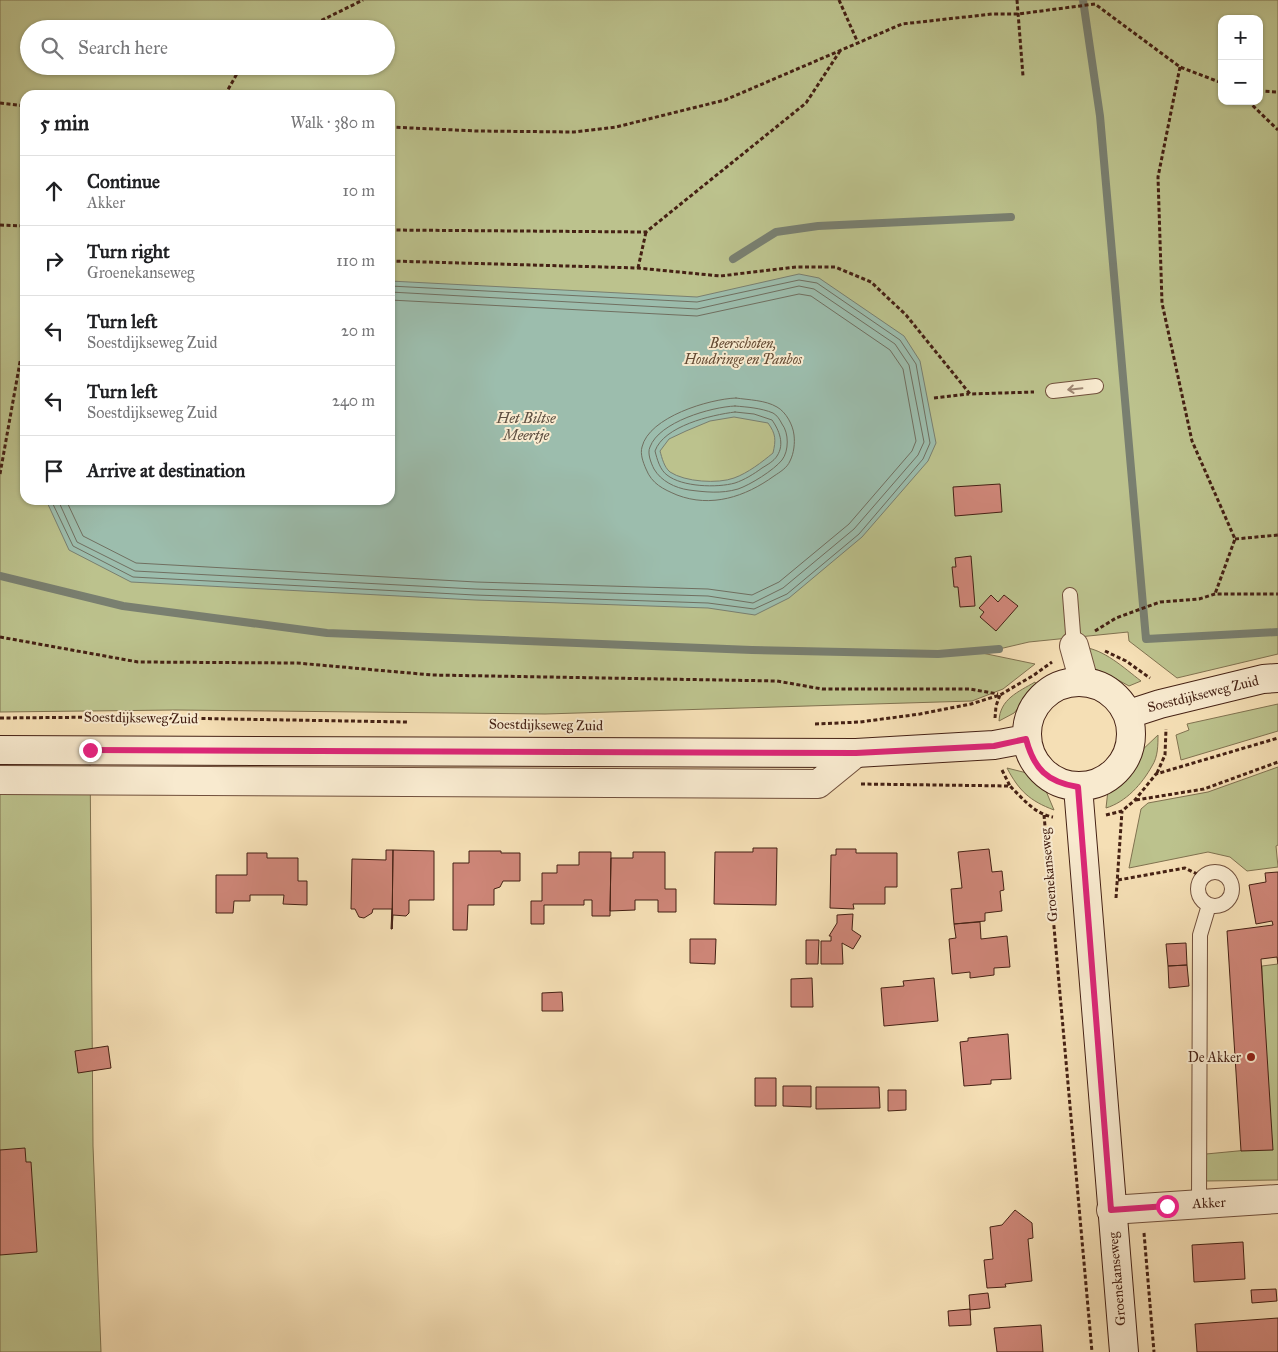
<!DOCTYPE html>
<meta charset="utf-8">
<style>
:root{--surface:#fff;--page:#f6f6f6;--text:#202124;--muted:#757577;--line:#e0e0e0}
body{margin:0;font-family:"IM FELL Great Primer",serif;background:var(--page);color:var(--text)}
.controls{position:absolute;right:15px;top:15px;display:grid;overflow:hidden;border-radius:10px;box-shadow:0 1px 4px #0004}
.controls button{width:45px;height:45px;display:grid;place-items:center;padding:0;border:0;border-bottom:1px solid var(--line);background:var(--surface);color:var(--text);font:25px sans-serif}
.stop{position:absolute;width:15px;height:15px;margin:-11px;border:4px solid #db2777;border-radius:50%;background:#fff}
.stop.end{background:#db2777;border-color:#fff;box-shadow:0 1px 5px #0008}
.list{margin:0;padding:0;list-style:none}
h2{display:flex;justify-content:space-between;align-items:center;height:65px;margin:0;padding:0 20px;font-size:21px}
h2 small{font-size:16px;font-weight:400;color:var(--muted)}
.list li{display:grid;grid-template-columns:32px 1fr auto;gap:15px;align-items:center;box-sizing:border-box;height:70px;padding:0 20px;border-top:1px solid var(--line)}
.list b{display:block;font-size:19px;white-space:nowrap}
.list p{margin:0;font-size:16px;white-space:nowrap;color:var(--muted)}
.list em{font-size:16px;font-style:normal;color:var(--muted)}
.icon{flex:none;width:28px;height:28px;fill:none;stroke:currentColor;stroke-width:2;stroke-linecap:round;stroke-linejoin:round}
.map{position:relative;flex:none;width:1278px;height:1352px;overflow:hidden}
.search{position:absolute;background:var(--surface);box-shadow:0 1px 4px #0004;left:20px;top:20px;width:375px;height:55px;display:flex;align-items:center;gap:12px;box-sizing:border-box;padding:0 18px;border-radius:28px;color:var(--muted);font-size:19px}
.panel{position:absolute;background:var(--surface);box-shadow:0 1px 4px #0004;left:20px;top:90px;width:375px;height:415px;border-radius:15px}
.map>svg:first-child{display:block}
.green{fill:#bcc28d;stroke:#807250;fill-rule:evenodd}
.water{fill:#9cbdad;stroke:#797f70;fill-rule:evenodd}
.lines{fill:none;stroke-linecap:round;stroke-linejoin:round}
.shore{stroke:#706f60;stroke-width:1}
.stream{stroke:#797f70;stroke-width:8}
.building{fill:#ce8678;stroke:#452114}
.lane-casing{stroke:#71503c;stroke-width:16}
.street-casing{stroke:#71503c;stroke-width:30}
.secondary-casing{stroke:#452114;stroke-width:30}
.path{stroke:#452114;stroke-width:3;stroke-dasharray:4 2.5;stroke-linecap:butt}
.lane{stroke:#f8eacf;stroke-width:14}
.street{stroke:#f8eacf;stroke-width:28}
.secondary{stroke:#f8eacf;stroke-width:28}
.oneway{stroke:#9e8672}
.route{stroke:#db2777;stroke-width:6}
.poi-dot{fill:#8f2418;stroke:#f8eacf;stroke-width:2}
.labels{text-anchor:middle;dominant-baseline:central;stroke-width:4;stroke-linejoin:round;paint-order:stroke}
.park-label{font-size:14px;font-style:italic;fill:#634932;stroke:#f8eacf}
.street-label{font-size:14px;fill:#452114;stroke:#f8eacf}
.poi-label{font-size:14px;fill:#452114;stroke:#f8eacf;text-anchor:end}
.water-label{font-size:15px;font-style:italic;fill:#5f5042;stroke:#f8eacf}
</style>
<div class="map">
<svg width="1278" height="1352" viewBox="0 0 1278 1352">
<rect width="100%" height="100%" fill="#f5dfb5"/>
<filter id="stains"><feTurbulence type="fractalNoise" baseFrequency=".004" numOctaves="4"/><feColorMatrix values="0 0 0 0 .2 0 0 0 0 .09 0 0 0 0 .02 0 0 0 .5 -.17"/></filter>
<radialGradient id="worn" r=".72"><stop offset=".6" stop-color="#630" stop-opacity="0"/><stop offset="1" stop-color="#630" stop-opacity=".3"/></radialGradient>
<path class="green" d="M0 0H1278V654L1177 678 1129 641 1128 632 1029 642 982 653 1035 664 1003 689 972 701 545 714 176 710 0 712ZM1222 19H1259V101H1222ZM29 29H386V66H29ZM25 95H390V500H25Z
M1082 647C1104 649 1124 668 1141 681L1129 686 1109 675 1088 666Z
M1035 682 1037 686 1014 713 999 721C1000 699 1018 692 1035 682Z
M1278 704V731L1181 760 1176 735 1189 730 1187 724Z
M1158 735C1158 745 1158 757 1152 766 1142 784 1126 802 1106 808L1108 790 1129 772 1138 754Z
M0 750H90L93 1146 101 1352H0Z
M1278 767V845L1276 846 1278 867 1247 871 1230 857 1208 852 1129 868 1141 809 1148 803 1208 792Z
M1007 768 1027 773 1046 791 1054 810C1030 801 1019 791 1007 768Z
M1278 964V1180L1206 1181V1154L1269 1148 1262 966Z"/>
<path class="water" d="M799 274 819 278 904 336 920 361 936 443 928 461 862 537 789 598 755 615 708 608 475 600 131 582 69 550 46 500H390V281L697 297ZM734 417 768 423C776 434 776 440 773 453 762 462 748 473 734 478 718 484 685 482 670 472 664 467 662 458 660 451L669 439 686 431 710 421Z"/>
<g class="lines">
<path class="shore" d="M736 398C749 400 765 400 777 407 786 412 793 425 794 435 795 443 794 453 790 461 787 468 780 472 774 476 745 497 711 508 677 495 663 489 652 484 646 469 643 462 640 454 642 447 649 417 709 399 736 398Z
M735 406C747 407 761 408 773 413 777 415 780 420 782 424 789 433 789 451 782 460 774 470 750 485 738 489 721 494 705 492 689 490 675 488 661 481 654 469 651 463 647 453 650 447 659 422 711 407 735 406Z
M735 412 754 414 772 420C779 430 785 444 777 456 774 461 767 465 762 468 754 474 744 480 735 483 717 488 682 487 667 475 660 470 657 459 655 451 664 426 711 415 735 412Z
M51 500 73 546 133 577 475 595 708 603 754 609 787 594 859 534 923 459 930 443 916 364 900 340 817 283 799 280 697 302 390 286
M58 500 77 542 135 571 475 589 708 596 753 603 783 588 854 529 918 455 924 442 909 365 895 344 814 289 799 286 697 309 390 292
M66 500 83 536 136 563 476 582 708 589 752 595 779 582 849 524 912 451 916 441 903 369 890 350 811 296 799 294 697 316 390 300"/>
<path class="stream" d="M1083 0 1100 116 1146 639 1278 632
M733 259 776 232 818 226 1011 217
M0 576 123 606 327 633 752 650 938 654 999 649"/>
</g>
<path class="building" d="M1000 484 1002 512 955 516 953 487Z
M971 556 975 606 960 607 958 587H954L952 567H956L955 558Z
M991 595 998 602 1004 595 1018 606 996 631 980 617 984 612 979 608Z
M753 848H777L776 905 714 904 715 852H753Z
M836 849H856V853H897V887H885V904H853L854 909 830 908 831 855H836Z
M989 849 992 872 1002 871 1004 890 1000 891 1002 911 985 913V921L954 924 951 889 962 888 958 852Z
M386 850H393L392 929H391L392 909H373L372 913 364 918 359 917 355 909H351L352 859 386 860Z
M393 850 434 851V900H409V913L406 916 393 915 392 929Z
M469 851H501V853H520V881H503L500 887 494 889V905H468L467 930H453V863H469Z
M579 852H611L610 916H592V900H584V905H544V924H531V901H542V873H557V865H579Z
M633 852H665V889H676V912H658V900H635V910L610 911 611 858H633Z
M247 853H267V858H298V881H307V905L283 904 284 895H250V901H234L233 913H216V875H247Z
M1278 872V964L1277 957 1261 959 1273 1150 1241 1151 1227 931 1273 925 1272 921 1256 924 1249 885 1266 882 1265 873Z
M853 914 852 930 861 936 853 949 842 943 843 964H821V941H831V936H829L837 923V915Z
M980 922 981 939 1007 936 1010 967 994 968V975L970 978V972L952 974 949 939 956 938 954 924Z
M690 939H716L715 964 690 963Z
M806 940H819L818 964H806Z
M1186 943 1187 965 1168 966 1166 944Z
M1187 965 1189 986 1169 988 1168 966Z
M812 978 813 1007H791V979Z
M934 978 938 1021 884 1026 881 988 904 986 903 981Z
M562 992 563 1011H542V993Z
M1008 1034 1011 1079 991 1080V1084L964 1086 960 1042 968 1041V1038Z
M108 1046 111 1068 78 1073 75 1051Z
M755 1078H776V1106H755Z
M783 1086H811V1107L783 1106Z
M816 1087H879L880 1108 816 1109Z
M888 1090H906V1110L888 1111Z
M25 1148 26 1162H31L37 1252 0 1255V1150Z
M1015 1210 1032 1223 1033 1238 1028 1239 1032 1281 1005 1284 1006 1287 987 1288 984 1260 993 1259 990 1227 1002 1225Z
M1243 1242 1245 1279 1194 1282 1192 1245Z
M1276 1289 1277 1301 1252 1303 1251 1290Z
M988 1293 990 1308 970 1310 969 1295Z
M970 1309 971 1325 949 1326 948 1311Z
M1278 1318V1352H1197L1195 1324Z
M1041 1325 1043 1352H997L994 1328Z"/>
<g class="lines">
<g class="lane-casing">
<path id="lane" d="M1053 391 1096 386
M1070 595 1074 646
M1198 889a17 17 0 1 1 34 0a17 17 0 1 1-34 0Z
M1199 1204 1200 935 1209 905"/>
</g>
<g class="street-casing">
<path id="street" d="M1074 646 1084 682
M0 780 818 784 856 753
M1111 1210 1278 1199"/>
</g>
<g class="secondary-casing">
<path id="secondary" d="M1027 734a52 52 0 1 1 104 0a52 52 0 1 1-104 0Z
M1129 714 1160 704 1263 679 1278 678
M0 750 856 753 994 745 1026 739
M1078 787 1124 1352"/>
</g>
<path class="path" d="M839 0 858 43
M1017 0 1023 76
M304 29 363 0
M1180 67 1158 177 1162 303 1192 441 1235 539 1215 594
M1259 91 1278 92
M225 95 239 70 246 66
M1248 101 1278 130
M0 103 25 106
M390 127 477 131 574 132 616 127 725 100 902 24 992 14H1018L1095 4 1180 67 1222 83
M0 225 25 226
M390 230 646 232 806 103 840 51
M390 261 638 268 720 276 796 267H835L871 282 906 315 970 394 1034 392
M638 268 646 232
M934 398 969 394
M0 474 20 362 25 352
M1235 539 1278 535
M1095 631 1116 618 1160 602 1199 599 1215 594H1278
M0 637 138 662 297 663 432 675 777 681 822 689H970L998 694
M1105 651 1126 661 1150 678
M0 718 113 717 407 722
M995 718 996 706 1000 695
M815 724 860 722 920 714 971 704 1000 695 1034 675 1052 662
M1002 770 1010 786
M1157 773 1165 755 1166 729
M861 784 1010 786C1023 799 1035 814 1053 817
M1136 800 1204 789 1278 762
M1044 815 1092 1352
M1106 815 1122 811 1135 800 1156 774 1278 738
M1118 880 1185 868 1203 877
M1116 898 1122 811
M1144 1233 1154 1352"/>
<use href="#lane" class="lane"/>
<use href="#street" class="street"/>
<use href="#secondary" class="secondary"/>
</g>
<defs><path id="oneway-shaft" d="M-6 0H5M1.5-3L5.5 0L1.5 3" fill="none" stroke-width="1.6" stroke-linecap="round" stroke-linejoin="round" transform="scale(1.25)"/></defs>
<use class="oneway" href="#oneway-shaft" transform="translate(1075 389) rotate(174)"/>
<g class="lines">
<path class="route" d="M90 750 856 753 994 746 1026 739C1034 769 1047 782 1078 787L1111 1210 1167 1206"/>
</g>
<circle class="poi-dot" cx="1251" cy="1057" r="5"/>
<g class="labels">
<g class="park-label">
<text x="743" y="343">Beerschoten,<tspan x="743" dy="16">Houdringe en Panbos</tspan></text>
</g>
<g class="street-label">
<text transform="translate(1203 694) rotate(-14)">Soestdijkseweg Zuid</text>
<text transform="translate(141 718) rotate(1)">Soestdijkseweg Zuid</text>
<text transform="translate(546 725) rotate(1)">Soestdijkseweg Zuid</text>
<text transform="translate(1049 875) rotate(-95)">Groenekanseweg</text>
<text transform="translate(1209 1203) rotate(-3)">Akker</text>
<text transform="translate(1117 1279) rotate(-95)">Groenekanseweg</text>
</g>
<g class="poi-label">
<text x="1241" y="1057">De Akker</text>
</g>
<g class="water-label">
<text x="526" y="418">Het Biltse<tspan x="526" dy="17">Meertje</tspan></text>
</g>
</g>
<rect width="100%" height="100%" filter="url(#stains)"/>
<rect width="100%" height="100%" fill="url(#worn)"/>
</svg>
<div class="controls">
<button>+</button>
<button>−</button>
</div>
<div class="stop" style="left:1167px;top:1206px"></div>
<div class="stop end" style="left:90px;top:750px"></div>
<div class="search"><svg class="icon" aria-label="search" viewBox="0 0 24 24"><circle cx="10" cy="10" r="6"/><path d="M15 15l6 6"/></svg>Search here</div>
<section class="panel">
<h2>5 min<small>Walk · 380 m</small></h2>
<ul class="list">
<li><svg class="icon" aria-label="ahead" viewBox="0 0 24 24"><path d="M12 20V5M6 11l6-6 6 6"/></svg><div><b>Continue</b><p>Akker</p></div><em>10 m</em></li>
<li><svg class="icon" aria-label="right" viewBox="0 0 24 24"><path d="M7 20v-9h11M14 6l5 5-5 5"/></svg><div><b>Turn right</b><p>Groenekanseweg</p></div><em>110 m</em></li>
<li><svg class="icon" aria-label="left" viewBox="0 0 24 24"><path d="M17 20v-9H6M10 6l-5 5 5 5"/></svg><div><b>Turn left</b><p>Soestdijkseweg Zuid</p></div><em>20 m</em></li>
<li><svg class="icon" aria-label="left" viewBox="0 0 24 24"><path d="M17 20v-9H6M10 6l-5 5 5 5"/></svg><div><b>Turn left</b><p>Soestdijkseweg Zuid</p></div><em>240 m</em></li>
<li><svg class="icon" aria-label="arrive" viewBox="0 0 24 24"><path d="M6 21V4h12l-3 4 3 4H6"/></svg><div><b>Arrive at destination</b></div></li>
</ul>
</section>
</div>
